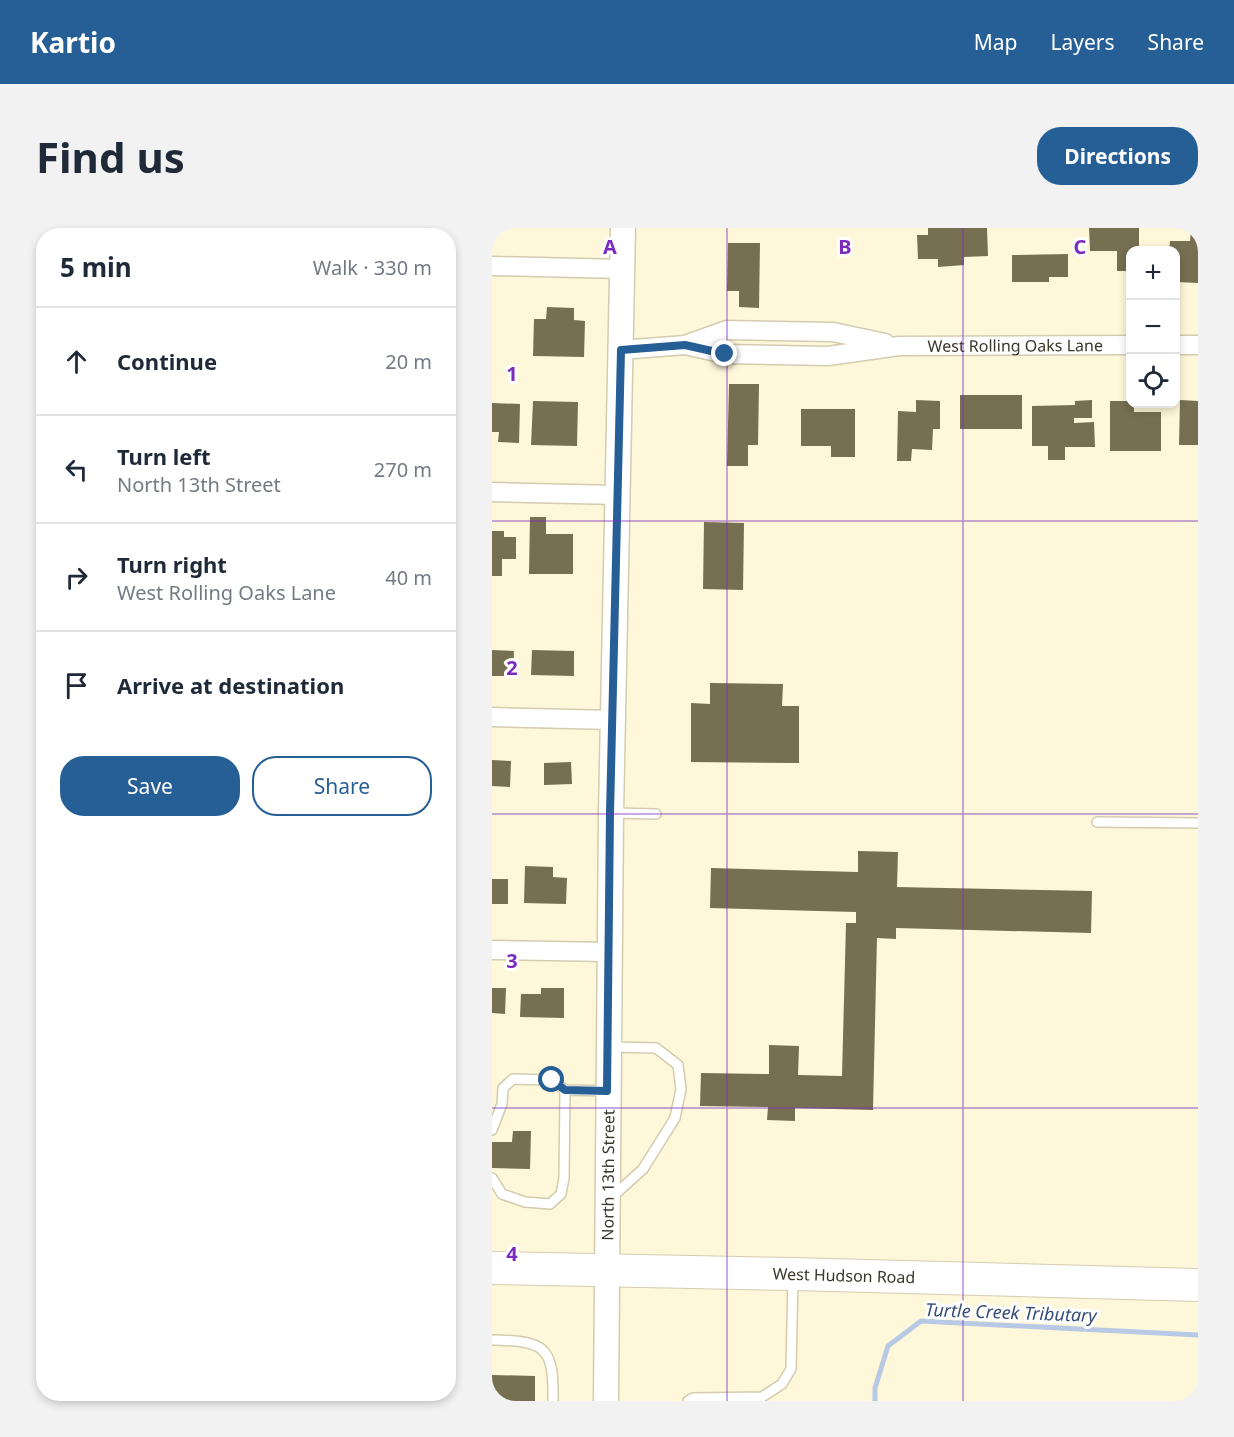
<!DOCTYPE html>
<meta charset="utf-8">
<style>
:root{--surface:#fff;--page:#f2f2f3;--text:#1f2937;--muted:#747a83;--line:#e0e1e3;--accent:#265e96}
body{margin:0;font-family:"Noto Sans",sans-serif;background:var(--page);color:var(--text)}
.controls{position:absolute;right:18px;top:18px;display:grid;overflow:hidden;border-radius:12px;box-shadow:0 3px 9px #0003}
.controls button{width:54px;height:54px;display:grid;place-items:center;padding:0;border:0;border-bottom:2px solid var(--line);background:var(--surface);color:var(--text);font:30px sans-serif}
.stop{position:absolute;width:18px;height:18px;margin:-14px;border:4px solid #265e96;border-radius:50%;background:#fff}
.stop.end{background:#265e96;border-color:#fff;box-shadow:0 2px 6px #0008}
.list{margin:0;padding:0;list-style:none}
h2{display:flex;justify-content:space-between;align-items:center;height:78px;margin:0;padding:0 24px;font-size:26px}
h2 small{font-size:20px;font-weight:400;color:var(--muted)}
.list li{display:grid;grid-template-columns:39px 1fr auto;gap:18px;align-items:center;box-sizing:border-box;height:108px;padding:0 24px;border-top:2px solid var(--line)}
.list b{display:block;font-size:22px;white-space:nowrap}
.list p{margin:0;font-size:20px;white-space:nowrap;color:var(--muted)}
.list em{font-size:20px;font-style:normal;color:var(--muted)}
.actions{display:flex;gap:12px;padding:18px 24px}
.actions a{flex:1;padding:14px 0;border:2px solid var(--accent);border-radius:24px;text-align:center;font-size:21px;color:var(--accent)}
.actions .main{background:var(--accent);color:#fff}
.icon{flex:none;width:33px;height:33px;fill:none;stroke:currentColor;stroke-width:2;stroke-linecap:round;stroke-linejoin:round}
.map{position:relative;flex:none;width:706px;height:1173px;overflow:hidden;border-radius:24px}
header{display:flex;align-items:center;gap:36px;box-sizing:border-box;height:84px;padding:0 30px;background:var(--accent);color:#fff}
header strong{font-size:28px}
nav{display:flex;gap:33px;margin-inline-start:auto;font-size:21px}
.intro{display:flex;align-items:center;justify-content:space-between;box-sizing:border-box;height:144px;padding:0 36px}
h1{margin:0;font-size:42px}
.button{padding:15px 27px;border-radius:24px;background:var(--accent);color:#fff;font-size:21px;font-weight:700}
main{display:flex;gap:36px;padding:0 36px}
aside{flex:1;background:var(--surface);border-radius:24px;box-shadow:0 3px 9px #0003}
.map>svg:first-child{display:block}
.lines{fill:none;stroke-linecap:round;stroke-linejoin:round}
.stream{stroke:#b8c9e5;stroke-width:5}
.building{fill:#766f52}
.lane-casing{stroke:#d3ccaf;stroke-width:12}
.street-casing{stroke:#d3ccaf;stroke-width:21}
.secondary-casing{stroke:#d3ccaf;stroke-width:27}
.highway-casing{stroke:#d3ccaf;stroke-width:34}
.lane{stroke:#fff;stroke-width:9}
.street{stroke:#fff;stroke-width:18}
.secondary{stroke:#fff;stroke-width:24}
.highway{stroke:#fff;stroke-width:32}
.route{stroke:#265e96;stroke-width:8}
.grid{fill:none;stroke:#7b2cbf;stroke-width:1.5;stroke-opacity:0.55}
.labels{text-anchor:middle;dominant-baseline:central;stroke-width:6;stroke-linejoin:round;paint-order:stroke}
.street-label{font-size:16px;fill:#39362a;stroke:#fff}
.water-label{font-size:18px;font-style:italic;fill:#364f77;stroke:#fff}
.grid-label{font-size:20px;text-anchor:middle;font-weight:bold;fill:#7b2cbf;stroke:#fff;stroke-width:6;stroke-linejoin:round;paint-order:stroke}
</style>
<header>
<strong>Kartio</strong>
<nav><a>Map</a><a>Layers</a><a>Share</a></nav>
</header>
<div class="intro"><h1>Find us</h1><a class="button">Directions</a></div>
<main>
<aside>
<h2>5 min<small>Walk · 330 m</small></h2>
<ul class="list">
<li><svg class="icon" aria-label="ahead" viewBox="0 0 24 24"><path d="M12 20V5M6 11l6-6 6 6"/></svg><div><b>Continue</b></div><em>20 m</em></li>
<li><svg class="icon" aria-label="left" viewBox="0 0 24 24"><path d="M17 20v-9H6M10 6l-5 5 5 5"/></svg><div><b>Turn left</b><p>North 13th Street</p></div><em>270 m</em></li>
<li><svg class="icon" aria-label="right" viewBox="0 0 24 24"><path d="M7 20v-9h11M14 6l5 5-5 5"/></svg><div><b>Turn right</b><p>West Rolling Oaks Lane</p></div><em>40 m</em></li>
<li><svg class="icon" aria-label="arrive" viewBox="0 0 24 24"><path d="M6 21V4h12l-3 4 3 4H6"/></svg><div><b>Arrive at destination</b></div></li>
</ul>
<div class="actions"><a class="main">Save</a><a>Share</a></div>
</aside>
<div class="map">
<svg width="706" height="1173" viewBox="0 0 706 1173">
<rect width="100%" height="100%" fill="#fff7da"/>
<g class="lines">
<path class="stream" d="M383 1173V1160L396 1118 429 1093 706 1107"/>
</g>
<path class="building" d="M436 0H495L496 28 472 29V37L446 39V31H426L425 7H436Z
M597 0H647V22H638V43H625V23H598Z
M699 2H706V55L684 54V22H677L678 13H698Z
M236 15H268L267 80 247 79V63H235Z
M576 26V49H557V54H520V27Z
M55 79 82 80V92L93 93 92 129 41 128 42 91H54Z
M237 156H267L266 217H256V238H235Z
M468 167H530V201H468Z
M424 172 448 173V201H441L440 222 420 221 419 233H405L406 183 424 184Z
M600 172V190H582V195L602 194 603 219H573V232H556V218H540V178L583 177V173Z
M688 172 706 173V217H687Z
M41 173 86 174 85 218 39 217Z
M618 173H638V176H642V184H669V223H618Z
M0 175 28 176 27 215 6 214 7 204H0Z
M309 181H363V229H339V218H309Z
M38 289H54V306H81V346H37Z
M212 294 252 295 251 362 211 361Z
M0 303H12V309H24V331H10V348H0Z
M0 422 22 423 21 448H0Z
M40 422 82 423V448L39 447Z
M218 455 291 456 290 478H307V535L199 534V475L218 476Z
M0 532 19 533 18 559 0 558Z
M79 534 80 556 52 557V535Z
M366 623 406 624 405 659 600 663 599 705 404 700V711L385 710 381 882 303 880V893L275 892 276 879 208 878 209 845 277 846V817L307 818 306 847 350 848 354 695H364V684L218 680 219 640 366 644Z
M33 638 61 639V649L75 650 74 676 32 675Z
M0 651H16V676H0Z
M0 760H14L13 786 0 785Z
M49 760H72V790L28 789 29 766H49Z
M21 903H39L38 941 0 940V914H20Z
M0 1147 43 1148V1173H0Z"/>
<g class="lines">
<g class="lane-casing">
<path id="lane" d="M121 585 164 586
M605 594 706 595
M119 819 164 820 186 837 189 861 183 890 151 941 120 969
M0 902 10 876 11 860 21 851 60 852 73 862
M0 950 10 966 33 974 58 976 69 966 72 950 73 862 115 863
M0 1112C53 1113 62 1118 61 1173
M196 1173 201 1170 270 1169 290 1156 299 1141 301 1050"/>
</g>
<g class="street-casing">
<g id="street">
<path d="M0 38 129 41"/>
<path id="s1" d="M193 117 233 126 336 128 407 118 638 117"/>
<path d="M684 117H706"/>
<path d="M129 122 193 117 235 102 341 104 393 115"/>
<path d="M0 264 125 267"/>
<path d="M0 489 121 492"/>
<path d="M0 722 117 724"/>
</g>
</g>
<g class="secondary-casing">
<g id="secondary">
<path id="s2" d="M114 1173 119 585 131 0"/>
</g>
</g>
<g class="highway-casing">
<g id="highway">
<path id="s3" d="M0 1040 301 1046 706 1057"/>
</g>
</g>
<use href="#lane" class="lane"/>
<use href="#street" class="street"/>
<use href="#secondary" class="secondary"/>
<use href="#highway" class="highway"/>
</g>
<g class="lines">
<path class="route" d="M60 852 73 862 115 863 118 585 129 122 193 117 233 126"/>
</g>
<path class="grid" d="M235 0V1173M471 0V1173M0 293H706M0 586H706M0 880H706"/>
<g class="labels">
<g class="street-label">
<text stroke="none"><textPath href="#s1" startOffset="332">West Rolling Oaks Lane</textPath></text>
<text stroke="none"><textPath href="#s2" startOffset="226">North 13th Street</textPath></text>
<text stroke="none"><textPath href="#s3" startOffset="352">West Hudson Road</textPath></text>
</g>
<g class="water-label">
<text transform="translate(519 1084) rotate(2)">Turtle Creek Tributary</text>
</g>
</g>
<g class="grid-label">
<text x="118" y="26">A</text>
<text x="353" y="26">B</text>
<text x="588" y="26">C</text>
<text x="20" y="153">1</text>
<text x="20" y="447">2</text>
<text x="20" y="740">3</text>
<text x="20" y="1033">4</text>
</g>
</svg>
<div class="controls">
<button>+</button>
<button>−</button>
<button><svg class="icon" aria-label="locate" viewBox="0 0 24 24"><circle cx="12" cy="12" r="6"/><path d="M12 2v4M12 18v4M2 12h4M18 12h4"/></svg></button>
</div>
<div class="stop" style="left:60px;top:852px"></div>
<div class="stop end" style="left:233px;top:126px"></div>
</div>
</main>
